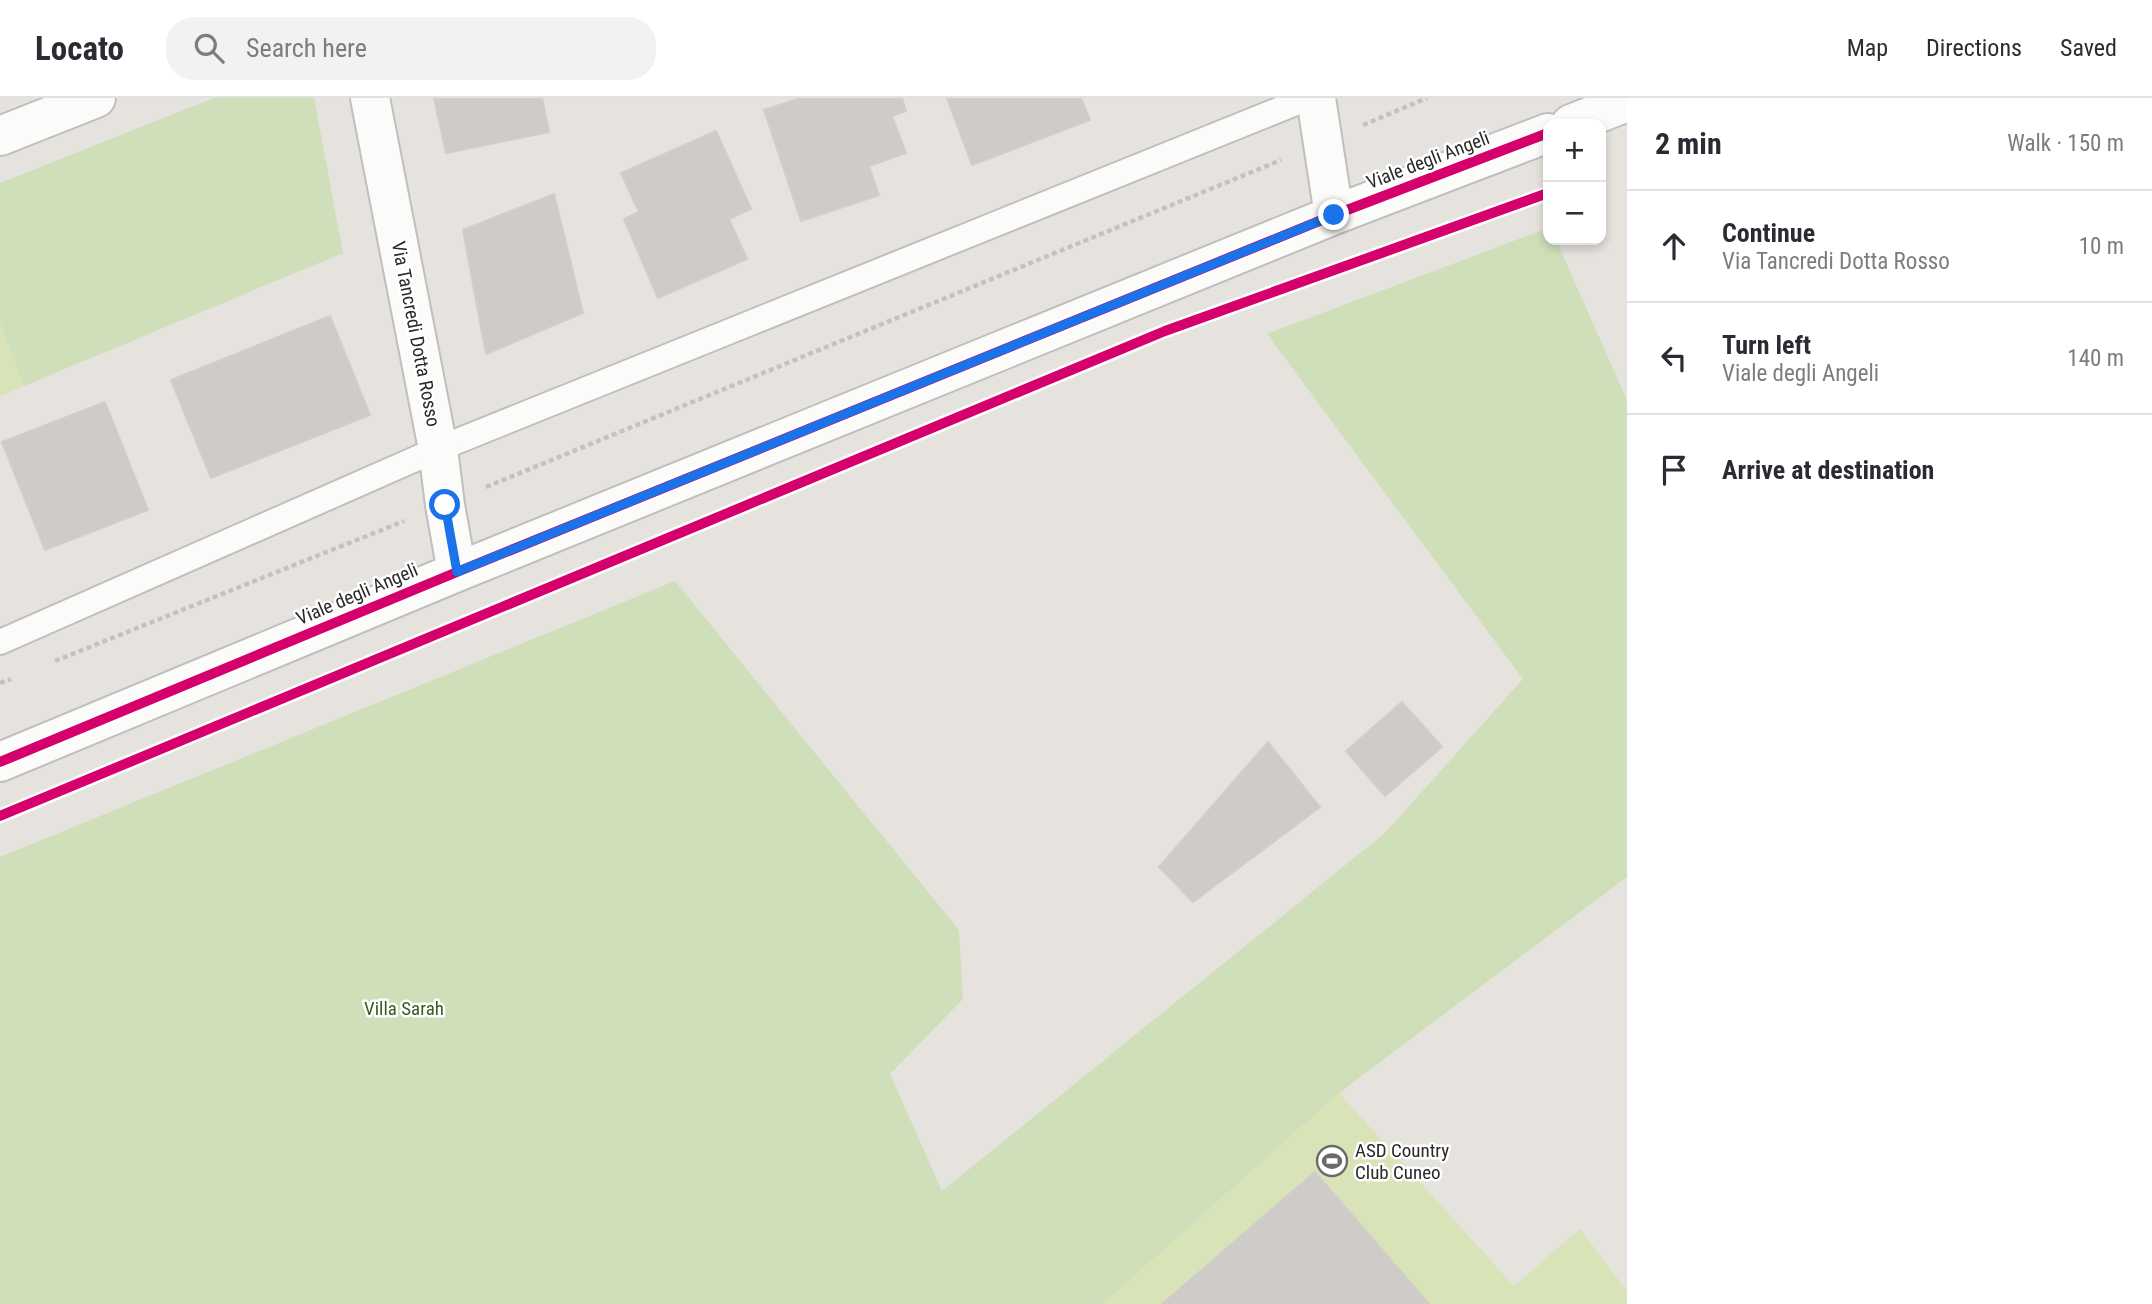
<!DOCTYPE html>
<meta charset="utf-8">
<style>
:root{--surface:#fff;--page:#f2f2f3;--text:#2b2b33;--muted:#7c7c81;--line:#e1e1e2}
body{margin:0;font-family:"Roboto Condensed",sans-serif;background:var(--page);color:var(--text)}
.controls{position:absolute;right:21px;top:21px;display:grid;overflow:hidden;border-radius:14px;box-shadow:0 4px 10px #0003}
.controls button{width:63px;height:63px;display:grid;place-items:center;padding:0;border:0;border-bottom:2px solid var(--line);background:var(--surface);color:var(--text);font:35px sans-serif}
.stop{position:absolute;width:21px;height:21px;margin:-16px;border:5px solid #1a73e8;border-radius:50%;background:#fff}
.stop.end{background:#1a73e8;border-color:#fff;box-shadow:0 2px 7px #0008}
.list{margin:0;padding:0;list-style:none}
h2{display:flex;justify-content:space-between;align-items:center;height:91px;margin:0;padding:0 28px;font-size:30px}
h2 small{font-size:23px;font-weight:400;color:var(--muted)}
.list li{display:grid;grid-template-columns:46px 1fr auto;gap:21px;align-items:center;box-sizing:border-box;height:112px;padding:0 28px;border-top:2px solid var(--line)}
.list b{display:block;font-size:26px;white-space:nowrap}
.list p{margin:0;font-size:23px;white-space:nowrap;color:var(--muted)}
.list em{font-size:23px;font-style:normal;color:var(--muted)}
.icon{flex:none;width:38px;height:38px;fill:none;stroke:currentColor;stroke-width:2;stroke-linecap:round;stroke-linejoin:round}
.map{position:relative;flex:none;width:1627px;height:1206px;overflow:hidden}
header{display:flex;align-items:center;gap:42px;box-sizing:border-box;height:98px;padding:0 35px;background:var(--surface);border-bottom:2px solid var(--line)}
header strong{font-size:33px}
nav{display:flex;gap:38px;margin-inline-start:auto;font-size:24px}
.search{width:490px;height:63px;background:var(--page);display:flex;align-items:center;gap:18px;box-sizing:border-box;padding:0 24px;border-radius:28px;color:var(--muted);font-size:26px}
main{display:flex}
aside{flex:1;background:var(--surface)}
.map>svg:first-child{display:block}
.grass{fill:#cedfb9}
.pitch{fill:#d8e3b8}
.building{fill:#cecbc8;stroke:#d1ceca;stroke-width:2}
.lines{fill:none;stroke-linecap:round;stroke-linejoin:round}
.lane-casing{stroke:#c0bfbf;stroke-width:28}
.street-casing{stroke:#c0bfbf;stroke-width:42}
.path{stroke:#c3c2c2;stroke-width:4.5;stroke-dasharray:5 3.5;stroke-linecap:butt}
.lane{stroke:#fbfbfa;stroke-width:24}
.street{stroke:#fbfbfa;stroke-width:38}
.cycleway-casing{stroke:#fff;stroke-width:15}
.cycleway{stroke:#d6006c;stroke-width:10}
.route{stroke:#1a73e8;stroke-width:9}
.labels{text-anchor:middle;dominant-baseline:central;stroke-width:5;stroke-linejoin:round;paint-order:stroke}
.street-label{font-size:19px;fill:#292929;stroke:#fff}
.park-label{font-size:19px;fill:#355f1f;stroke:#fff}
.poi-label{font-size:19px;fill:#292929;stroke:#fff;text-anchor:start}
</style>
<header>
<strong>Locato</strong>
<div class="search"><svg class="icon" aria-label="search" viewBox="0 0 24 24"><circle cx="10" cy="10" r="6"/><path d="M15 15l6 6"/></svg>Search here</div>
<nav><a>Map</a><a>Directions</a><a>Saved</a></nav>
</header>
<main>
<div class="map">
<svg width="1627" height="1206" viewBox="0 0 1627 1206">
<rect width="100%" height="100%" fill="#e6e2de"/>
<path class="grass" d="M214 0H314L343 155 24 288 0 225V85Z
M1548 130V142H1556L1627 302V779L1339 995 1103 1206H0V759L675 483 959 832 963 901 890 976 942 1093 1385 735 1523 581 1267 236Z"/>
<path class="pitch" d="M0 225 24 288 0 298Z
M1339 995 1514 1188 1580 1131 1627 1193V1206H1103Z"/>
<path class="building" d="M434 0H542L549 34 446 55Z
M801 0H902L906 13 892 18 906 55 869 68 879 97 801 123 764 12Z
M947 0H1081L1090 22 972 67Z
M716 33 751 111 729 121 747 161 658 200 624 121 639 114 621 75Z
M554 96 583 215 486 256 463 132Z
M330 218 370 317 211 380 171 282Z
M105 304 148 412 45 452 2 344Z
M1402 604 1442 649 1385 698 1346 653Z
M1268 644 1320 709 1193 804 1159 769Z
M1315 1074 1429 1206H1162Z"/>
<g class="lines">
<g class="lane-casing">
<path id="lane" d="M0 544 438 351 1308 0"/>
</g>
<g class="street-casing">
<path id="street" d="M370 0 438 351 445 407 457 474
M1316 0 1334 117
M1571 26 1627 4
M0 38 96 0
M0 664 457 474 1334 117 1548 35"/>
</g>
<path class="path" d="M1363 27 1427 0
M486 389 1281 62
M55 563 404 423
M0 585 11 581"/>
<use href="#lane" class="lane"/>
<use href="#street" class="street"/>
<g class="cycleway-casing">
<path id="cycleway" d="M0 664 457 474 1334 117 1548 35
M0 718 1165 233 1548 95"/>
</g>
<use href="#cycleway" class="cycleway"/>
</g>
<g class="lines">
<path class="route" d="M445 407 457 474 1334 117"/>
</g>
<defs>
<g id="stadium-ring" transform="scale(1.575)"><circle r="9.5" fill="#fff" stroke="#6b6a68" stroke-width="1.5"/><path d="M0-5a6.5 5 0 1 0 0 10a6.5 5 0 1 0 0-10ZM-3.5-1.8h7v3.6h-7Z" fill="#6b6a68"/></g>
</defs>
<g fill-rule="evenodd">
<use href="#stadium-ring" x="1332" y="1063"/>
</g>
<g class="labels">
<g class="street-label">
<text transform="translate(1428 62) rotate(-21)">Viale degli Angeli</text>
<text transform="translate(416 236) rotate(79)">Via Tancredi Dotta Rosso</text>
<text transform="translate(357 496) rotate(-23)">Viale degli Angeli</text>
</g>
<g class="park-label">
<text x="404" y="910">Villa Sarah</text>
</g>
<g class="poi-label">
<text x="1355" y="1052">ASD Country<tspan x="1355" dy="22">Club Cuneo</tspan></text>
</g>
</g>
</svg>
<div class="controls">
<button>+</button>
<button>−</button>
</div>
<div class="stop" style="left:445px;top:407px"></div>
<div class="stop end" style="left:1334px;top:117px"></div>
</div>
<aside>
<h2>2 min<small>Walk · 150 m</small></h2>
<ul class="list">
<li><svg class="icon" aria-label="ahead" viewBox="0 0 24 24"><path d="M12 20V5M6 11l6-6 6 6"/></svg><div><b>Continue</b><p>Via Tancredi Dotta Rosso</p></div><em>10 m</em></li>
<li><svg class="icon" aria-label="left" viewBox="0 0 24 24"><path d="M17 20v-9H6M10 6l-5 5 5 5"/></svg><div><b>Turn left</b><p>Viale degli Angeli</p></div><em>140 m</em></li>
<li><svg class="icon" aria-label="arrive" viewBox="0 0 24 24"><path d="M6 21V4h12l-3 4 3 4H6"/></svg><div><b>Arrive at destination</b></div></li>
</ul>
</aside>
</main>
